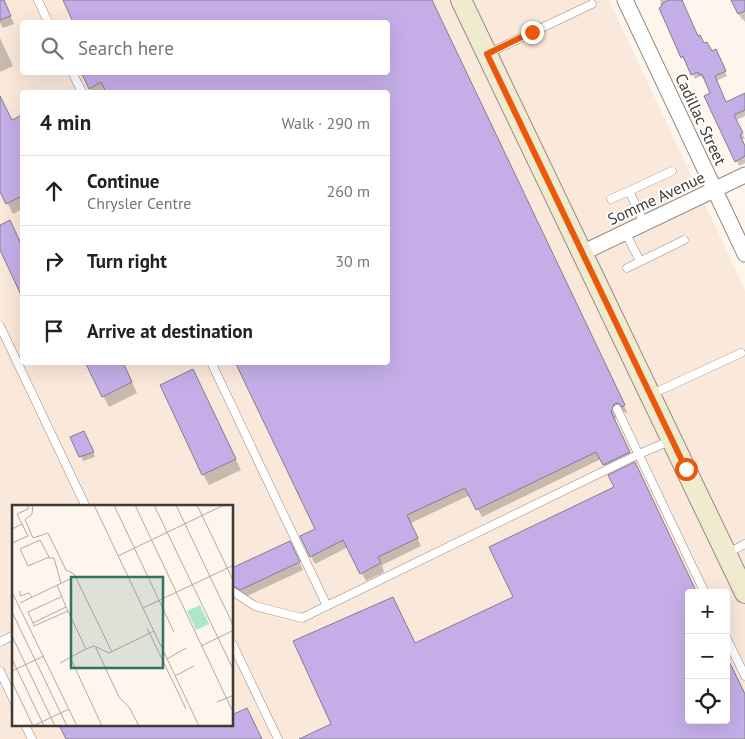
<!DOCTYPE html>
<meta charset="utf-8">
<style>
:root{--surface:#fff;--page:#f2f2f2;--text:#202124;--muted:#757577;--line:#e0e0e0}
body{margin:0;font-family:"PT Sans",sans-serif;background:var(--page);color:var(--text)}
.controls{position:absolute;right:15px;bottom:15px;display:grid;overflow:hidden;border-radius:5px;box-shadow:0 5px 20px #0002}
.controls button{width:45px;height:45px;display:grid;place-items:center;padding:0;border:0;border-bottom:1px solid var(--line);background:var(--surface);color:var(--text);font:25px sans-serif}
.stop{position:absolute;width:15px;height:15px;margin:-11px;border:4px solid #ea580c;border-radius:50%;background:#fff}
.stop.end{background:#ea580c;border-color:#fff;box-shadow:0 1px 5px #0008}
.list{margin:0;padding:0;list-style:none}
h2{display:flex;justify-content:space-between;align-items:center;height:65px;margin:0;padding:0 20px;font-size:21px}
h2 small{font-size:16px;font-weight:400;color:var(--muted)}
.list li{display:grid;grid-template-columns:32px 1fr auto;gap:15px;align-items:center;box-sizing:border-box;height:70px;padding:0 20px;border-top:1px solid var(--line)}
.list b{display:block;font-size:19px;white-space:nowrap}
.list p{margin:0;font-size:16px;white-space:nowrap;color:var(--muted)}
.list em{font-size:16px;font-style:normal;color:var(--muted)}
.icon{flex:none;width:28px;height:28px;fill:none;stroke:currentColor;stroke-width:2;stroke-linecap:round;stroke-linejoin:round}
.map{position:relative;flex:none;width:745px;height:739px;overflow:hidden}
.search{position:absolute;background:var(--surface);box-shadow:0 5px 20px #0002;left:20px;top:20px;width:370px;height:55px;display:flex;align-items:center;gap:12px;box-sizing:border-box;padding:0 18px;border-radius:5px;color:var(--muted);font-size:19px}
.panel{position:absolute;background:var(--surface);box-shadow:0 5px 20px #0002;left:20px;top:90px;width:370px;height:275px;border-radius:5px}
.map>svg:first-child{display:block}
.built{fill:#fae8da;fill-rule:evenodd}
.shadow{fill:#0003}
.building{fill:#c5aee8;stroke:#827e89}
.lines{fill:none;stroke-linecap:round;stroke-linejoin:round}
.lane-casing{stroke:#968b83;stroke-width:9}
.street-casing{stroke:#968b83;stroke-width:17}
.secondary-casing{stroke:#968b83;stroke-width:22}
.lane{stroke:#fff;stroke-width:8}
.street{stroke:#fff;stroke-width:15}
.secondary{stroke:#f0ebcf;stroke-width:20}
.route{stroke:#ea580c;stroke-width:6}
.labels{text-anchor:middle;dominant-baseline:central;stroke-width:4;stroke-linejoin:round;paint-order:stroke}
.street-label{font-size:16px;fill:#3f3a37;stroke:#fff}
.inset-road{fill:none;stroke:#b2aaa4;stroke-width:1}
.view{fill:#327363;fill-opacity:0.15;stroke:#327363;stroke-width:2.5}
.inset-edge{fill:none;stroke:#3f3a37;stroke-width:2.5}
</style>
<div class="map">
<svg width="745" height="739" viewBox="0 0 745 739">
<rect width="100%" height="100%" fill="#fef5ed"/>
<path class="built" d="M0 0H609L745 290V739H0ZM22 22H388V72H22ZM22 92H388V362H22ZM14 507H232V725H14ZM689 593H726V720H689Z"/>
<path class="shadow" d="M64 0H431L628 414 623 411 618 412 615 421 633 460 609 472 601 459 482 517 470 495 411 523 421 546 382 565 384 572 366 581 348 547 315 564 311 556 316 530 388 362V92H108L106 90 101 92H92L82 72H388V22H75Z
M660 0H683L682 1 698 37 712 52 718 55 727 76 716 81 726 103 745 94V116L736 120 745 139 741 140 745 148V163L739 166 705 78 703 79 701 76 695 79 686 61 685 62 682 57Z
M732 0H745V22L743 19 742 20Z
M0 10 10 15 14 24 3 28 0 23Z
M0 38 13 66 0 72Z
M0 96 12 122 22 117V209L13 214 0 189Z
M0 226 14 229 22 247V294L0 248Z
M123 362 137 393 109 407 103 396Z
M199 382 241 470 209 485 203 474Z
M86 437 95 457 83 461 81 456Z
M294 550 303 570 245 597 232 596V569Z"/>
<path class="building" d="M0 0H4L11 16 0 20Z
M63 0H432L625 405 622 407 618 403 614 404 611 412 630 452 603 465 596 452 476 510 465 488 407 515 418 538 378 557 381 563 360 574 343 540 310 557 300 536 315 529 235 362H388V92H106L101 82 89 89 81 72H388V22H73Z
M669 0H682L698 36 700 35 704 43 707 42 712 51 716 49 726 71 715 76 726 102 745 93V110L734 115 743 133 740 135 745 146V156L735 162 704 96 710 93 702 74 699 75 698 72 691 75 683 56 681 58 659 8 662 6 661 4Z
M731 0H745V11L738 14Z
M0 96 12 120 22 115V196L6 204 0 192Z
M10 220 22 246V297L0 250V225Z
M85 362H123L132 382 102 397Z
M193 369 236 459 202 475 160 385Z
M84 431 94 452 79 457 70 437Z
M635 462 697 593H689V720H726V655L745 694V739H299L331 724 293 641 393 597 415 643 513 597 489 547 614 487 608 475Z
M290 541 300 562 240 590 232 585V568Z
M247 708 262 739H66L59 725H232V715Z"/>
<g class="lines">
<g class="lane-casing">
<path id="lane" d="M38 0 48 22
M487 54 592 4
M72 72 82 92
M629 191 672 171
M611 199 629 191 644 223
M625 232 640 261
M627 268 684 240
M0 326 86 507
M211 362 327 606
M652 394 741 353
M617 409 705 593
M728 553 745 544
M232 591 255 606 302 618 639 454 672 440
M726 637 745 676
M0 642 14 635
M232 643 278 739
M0 671 14 701
M25 725 32 739"/>
</g>
<g class="street-casing">
<path id="street" d="M625 0 745 254
M582 253 745 175"/>
</g>
<g class="secondary-casing">
<path id="secondary" d="M461 0 745 593"/>
</g>
<use href="#lane" class="lane"/>
<use href="#street" class="street"/>
<use href="#secondary" class="secondary"/>
</g>
<g class="lines">
<path class="route" d="M532 32 487 54 686 469"/>
</g>
<g class="labels">
<g class="street-label">
<text transform="translate(701 119) rotate(65)">Cadillac Street</text>
<text transform="translate(656 198) rotate(-25)">Somme Avenue</text>
</g>
</g>
<g transform="translate(12 505)">
<rect width="221" height="221" fill="#fef5ed"/>
<path d="M188 100 197 119 184 125 175 106Z" fill="#ace7c9"/>
<path class="inset-road" d="M21 0 20 9 13 15 21 33 36 28 54 65 62 69 100 147M82 0 187 221M102 0 162 127M123 0 222 209M142 0 222 166M164 0 222 122M185 0 222 77M0 24 10 19 5 9 16 4V0M0 38 16 31 10 19M106 51 212 0M37 52 16 61 8 44 28 35 37 52V53H42L49 78M45 80 54 102 21 118 16 107 49 92M8 86V91L17 88 20 92M0 87 65 221M8 98 58 74M54 102 74 144 82 141 97 148 142 126M131 103 222 60M0 107 55 221M21 118 22 121 56 106M135 123 174 204M0 131 43 221M189 141 222 125M84 143 107 192 117 202 127 221M58 152 90 221M0 154 32 221M155 154 174 143M48 158 74 144M0 166 32 151M163 171 182 161M0 177 21 221M205 197 222 190M21 221 57 204"/>
<path class="view" d="M59 72H151V163H59Z"/>
<rect width="221" height="221" class="inset-edge"/>
</g>
</svg>
<div class="controls">
<button>+</button>
<button>−</button>
<button><svg class="icon" aria-label="locate" viewBox="0 0 24 24"><circle cx="12" cy="12" r="6"/><path d="M12 2v4M12 18v4M2 12h4M18 12h4"/></svg></button>
</div>
<div class="stop" style="left:686px;top:469px"></div>
<div class="stop end" style="left:532px;top:32px"></div>
<div class="search"><svg class="icon" aria-label="search" viewBox="0 0 24 24"><circle cx="10" cy="10" r="6"/><path d="M15 15l6 6"/></svg>Search here</div>
<section class="panel">
<h2>4 min<small>Walk · 290 m</small></h2>
<ul class="list">
<li><svg class="icon" aria-label="ahead" viewBox="0 0 24 24"><path d="M12 20V5M6 11l6-6 6 6"/></svg><div><b>Continue</b><p>Chrysler Centre</p></div><em>260 m</em></li>
<li><svg class="icon" aria-label="right" viewBox="0 0 24 24"><path d="M7 20v-9h11M14 6l5 5-5 5"/></svg><div><b>Turn right</b></div><em>30 m</em></li>
<li><svg class="icon" aria-label="arrive" viewBox="0 0 24 24"><path d="M6 21V4h12l-3 4 3 4H6"/></svg><div><b>Arrive at destination</b></div></li>
</ul>
</section>
</div>
